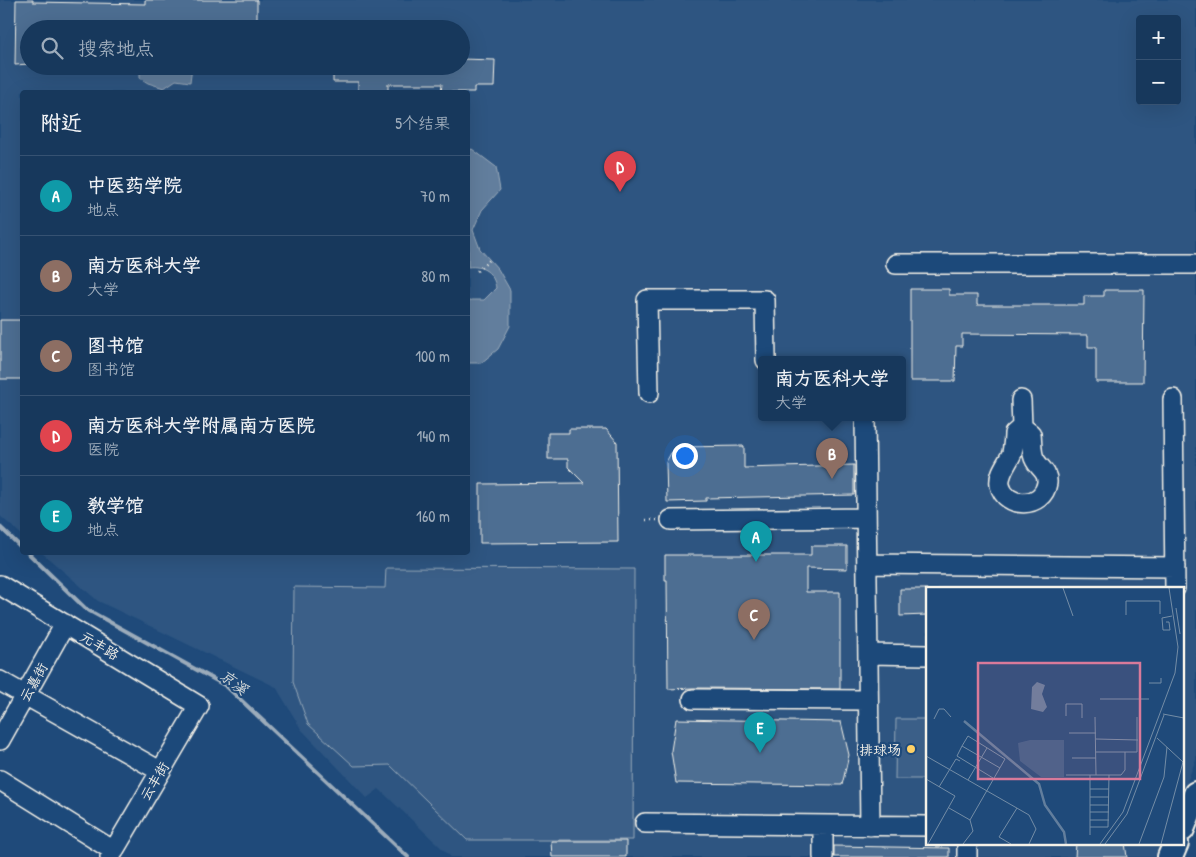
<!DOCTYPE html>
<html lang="zh">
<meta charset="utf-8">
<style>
:root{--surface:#17385c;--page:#244365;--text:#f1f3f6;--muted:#9eacbb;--line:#365272;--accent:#ffd166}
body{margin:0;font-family:"Patrick Hand","LXGW WenKai TC",sans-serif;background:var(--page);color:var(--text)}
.controls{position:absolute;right:15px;top:15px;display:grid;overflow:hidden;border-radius:5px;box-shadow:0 5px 20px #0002}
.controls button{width:45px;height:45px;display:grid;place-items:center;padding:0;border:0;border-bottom:1px solid var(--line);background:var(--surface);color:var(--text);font:25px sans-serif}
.you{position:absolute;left:684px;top:455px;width:18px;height:18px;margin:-12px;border:4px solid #fff;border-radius:50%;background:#1a73e8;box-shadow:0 0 0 8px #1a73e833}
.badge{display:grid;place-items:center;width:32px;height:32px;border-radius:50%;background:var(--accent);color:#fff;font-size:16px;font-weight:700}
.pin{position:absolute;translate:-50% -41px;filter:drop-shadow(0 1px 2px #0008)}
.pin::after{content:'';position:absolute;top:26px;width:18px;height:15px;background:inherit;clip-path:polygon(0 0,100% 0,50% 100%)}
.popup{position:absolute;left:758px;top:356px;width:148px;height:65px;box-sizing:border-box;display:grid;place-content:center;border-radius:5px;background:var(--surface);filter:drop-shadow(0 1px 4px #0005);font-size:16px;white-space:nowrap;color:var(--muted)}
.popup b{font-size:19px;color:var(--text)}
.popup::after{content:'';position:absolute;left:50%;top:100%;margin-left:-10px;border:10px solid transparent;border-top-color:var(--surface)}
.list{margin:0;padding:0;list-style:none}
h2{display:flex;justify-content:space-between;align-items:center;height:65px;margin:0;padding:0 20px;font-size:21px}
h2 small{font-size:16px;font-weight:400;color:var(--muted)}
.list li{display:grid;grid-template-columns:32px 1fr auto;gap:15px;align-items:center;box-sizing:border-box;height:80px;padding:0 20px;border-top:1px solid var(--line)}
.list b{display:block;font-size:19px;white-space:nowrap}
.list p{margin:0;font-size:16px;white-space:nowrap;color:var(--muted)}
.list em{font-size:16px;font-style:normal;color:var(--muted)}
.icon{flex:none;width:28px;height:28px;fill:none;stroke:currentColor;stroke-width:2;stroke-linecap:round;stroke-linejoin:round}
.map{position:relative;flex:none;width:1196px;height:857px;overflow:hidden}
.search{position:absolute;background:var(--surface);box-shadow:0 5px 20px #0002;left:20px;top:20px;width:450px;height:55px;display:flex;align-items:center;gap:12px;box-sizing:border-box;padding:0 18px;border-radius:28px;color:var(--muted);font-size:19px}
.panel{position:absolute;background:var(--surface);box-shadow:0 5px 20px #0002;left:20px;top:90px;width:450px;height:465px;border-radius:5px}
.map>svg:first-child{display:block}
.built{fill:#2d5581;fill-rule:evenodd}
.green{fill:#3a5f88;stroke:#97a8b8}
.water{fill:#627e9d;stroke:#9cacbb}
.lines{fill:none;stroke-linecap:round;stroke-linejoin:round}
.stream{stroke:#9cacbb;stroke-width:4}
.building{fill:#4d6e92;stroke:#f4f1e8}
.minor-casing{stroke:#f4f1e8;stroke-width:22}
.major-casing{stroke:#f4f1e8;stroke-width:28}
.path{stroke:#f4f1e8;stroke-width:2.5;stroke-dasharray:1 4;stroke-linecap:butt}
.minor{stroke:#1f4a7a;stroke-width:19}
.major{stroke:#1f4a7a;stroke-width:24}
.poi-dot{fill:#ffd166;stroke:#1f4a7a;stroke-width:2}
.labels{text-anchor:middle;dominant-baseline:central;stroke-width:4.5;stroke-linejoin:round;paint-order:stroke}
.street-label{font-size:14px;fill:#f4f1e8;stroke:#1f4a7a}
.poi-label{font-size:14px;fill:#f4f1e8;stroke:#1f4a7a;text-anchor:end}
.water-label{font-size:15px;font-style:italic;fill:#dee0dd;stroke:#1f4a7a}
.inset-river{fill:none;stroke:#627e9d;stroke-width:2.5}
.inset-road{fill:none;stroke:#748da6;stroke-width:1}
.view{fill:#d87a9a;fill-opacity:0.15;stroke:#d87a9a;stroke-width:2.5}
.inset-edge{fill:none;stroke:#f4f1e8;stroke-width:2.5}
</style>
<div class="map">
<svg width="1196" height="857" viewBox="0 0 1196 857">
<rect width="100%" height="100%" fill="#1f4a7a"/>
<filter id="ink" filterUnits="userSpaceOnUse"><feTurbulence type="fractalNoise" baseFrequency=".02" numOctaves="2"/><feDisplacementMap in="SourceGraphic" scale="10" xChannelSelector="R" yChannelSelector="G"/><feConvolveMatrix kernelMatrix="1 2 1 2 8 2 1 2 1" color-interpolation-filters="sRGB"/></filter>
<g filter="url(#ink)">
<path class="built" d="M0 0H1196V759L1182 795V588H927V843H1164L1159 857H451L379 789 367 798 301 729 276 687 98 601 42 553 468 552V92H22V535L0 516ZM1140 19H1177V101H1140ZM29 29H461V66H29ZM762 360H902V418H762Z"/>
<path class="green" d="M386 568 634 569 633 840H467L390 765 354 766 308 724 293 682 294 587 385 588Z
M896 719H927V779H895Z"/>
<path class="water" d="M145 66H192L190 82 176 80 164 88 148 83 140 78V71Z
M472 149 496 167 500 190 482 210 473 230 480 249 498 269 510 290V326L498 349 481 363H468V302L471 300H484L496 288C494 273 483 265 468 267V151Z"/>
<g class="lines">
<path class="stream" d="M0 527 22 548
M27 552 86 609 226 686 408 857"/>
</g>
<path class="building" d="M16 0H33V2L145 4V0H257V29H101L33 27V29H29V64L15 65Z
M461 59 495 60 494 87H474V92H441L442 84H388V92H358V82H333V66H461Z
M910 289H949V295H977V305H1084V296H1104V290H1144L1143 382H1096V347H1088V335L962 334V346H956L955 381H910Z
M0 320H22V379H0Z
M569 429H606L617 442 618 542 480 543V484L584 483 568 467V459H548V433H569Z
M744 446V468L854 465V495L706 498V501L667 502 666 462 671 453 679 447Z
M811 546H847V569L806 568V592H840V689L693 688 668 689 667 580H665V555H811Z
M900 589H927V615L900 616Z
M676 719 841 722 849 755 842 785 676 783 671 751Z
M551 841H626V857H552Z
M1076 843H1125L1127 857H1075Z
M834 846 949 848V857H834Z"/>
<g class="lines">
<g class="minor-casing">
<path id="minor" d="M896 264H1196
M649 393 647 300H765L766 360
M1173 399 1175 588
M1021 400 1022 427
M865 418 870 826
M1022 427 1031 434C1032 441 1031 454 1035 460 1039 468 1048 471 1047 483 1043 509 1005 509 1000 485 998 473 1008 463 1012 453 1013 447 1014 440 1014 434Z
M671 520 866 518
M867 564 1175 567
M0 585 199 706 110 857
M868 654 927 655
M0 681 160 771
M693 699 868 700
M0 740 65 624
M0 780 114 851
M645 823 927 826
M823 825V857
M967 843V857"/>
</g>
<g class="major-casing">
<path id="major" d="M1182 829 1196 794
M1170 857 1176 843"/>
</g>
<path class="path" d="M477 271 492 258
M646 520H657"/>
<use href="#minor" class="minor"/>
<use href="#major" class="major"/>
</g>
</g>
<circle class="poi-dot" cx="911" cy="749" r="5"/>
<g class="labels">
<g class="street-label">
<text transform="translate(100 645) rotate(31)">元丰路</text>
<text transform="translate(33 682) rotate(-61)">云嘉街</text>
<text transform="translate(154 781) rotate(-59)">云丰街</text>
</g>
<g class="poi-label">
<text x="901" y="749">排球场</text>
</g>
<g class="water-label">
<text transform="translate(234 682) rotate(37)">京溪</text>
</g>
</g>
<g transform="translate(926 587)">
<rect width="258" height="258" fill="#1f4a7a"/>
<path d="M104 153H138V190H115L94 174 92 156Z" fill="#3a5f88"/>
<path d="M111 95 119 98 116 107 121 120 117 125 105 122 106 100Z" fill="#627e9d"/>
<path class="inset-river" d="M38 134 113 197 119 218 138 245 140 257"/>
<path class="inset-road" d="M137 1 147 29M250 21 254 47M200 28V14H234V27M240 35H243L244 43H237L236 31 246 29M223 96H235V91M174 112H223M237 127 258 131M140 129V117H156V131M169 130 170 188M8 132 13 122H18L25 130M143 146H170M231 151 257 175 235 257M170 152 212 153M36 159 31 169 67 191M170 165H199M0 169 103 228 110 242 103 257M146 171H170M140 188H195L199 183V165H211V130M164 188V248M0 192 29 209 2 257M42 193 61 161M13 200 30 172 34 174M164 202H183M164 210H183M164 218H183M23 221 44 233M164 225H183M44 233 79 172 42 149 36 159 74 181M164 233H183M164 240H182L183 188M37 257 47 244 44 233M85 257 73 250 91 221M174 257 197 225 249 86 252 60 243 1M179 257 201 227 238 128M213 257 238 190 241 160"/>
<path class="view" d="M52 76H214V192H52Z"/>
<rect width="258" height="258" class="inset-edge"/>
</g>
</svg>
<div class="controls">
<button>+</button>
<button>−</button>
</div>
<div class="you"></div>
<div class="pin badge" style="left:756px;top:562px;background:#0f9aa8">A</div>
<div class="pin badge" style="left:832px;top:479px;background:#8d6e63">B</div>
<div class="popup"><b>南方医科大学</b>大学</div>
<div class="pin badge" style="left:754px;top:640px;background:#8d6e63">C</div>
<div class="pin badge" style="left:620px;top:192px;background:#e0444e">D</div>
<div class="pin badge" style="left:760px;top:753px;background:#0f9aa8">E</div>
<div class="search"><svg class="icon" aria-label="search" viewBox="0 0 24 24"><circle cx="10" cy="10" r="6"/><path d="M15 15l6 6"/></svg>搜索地点</div>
<section class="panel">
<h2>附近<small>5个结果</small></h2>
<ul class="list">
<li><span class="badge" style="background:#0f9aa8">A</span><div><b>中医药学院</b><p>地点</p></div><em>70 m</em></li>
<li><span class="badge" style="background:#8d6e63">B</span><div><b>南方医科大学</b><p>大学</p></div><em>80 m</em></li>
<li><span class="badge" style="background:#8d6e63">C</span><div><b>图书馆</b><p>图书馆</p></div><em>100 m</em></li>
<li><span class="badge" style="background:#e0444e">D</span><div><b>南方医科大学附属南方医院</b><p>医院</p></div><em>140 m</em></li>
<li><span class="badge" style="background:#0f9aa8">E</span><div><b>教学馆</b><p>地点</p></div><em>160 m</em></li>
</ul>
</section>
</div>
